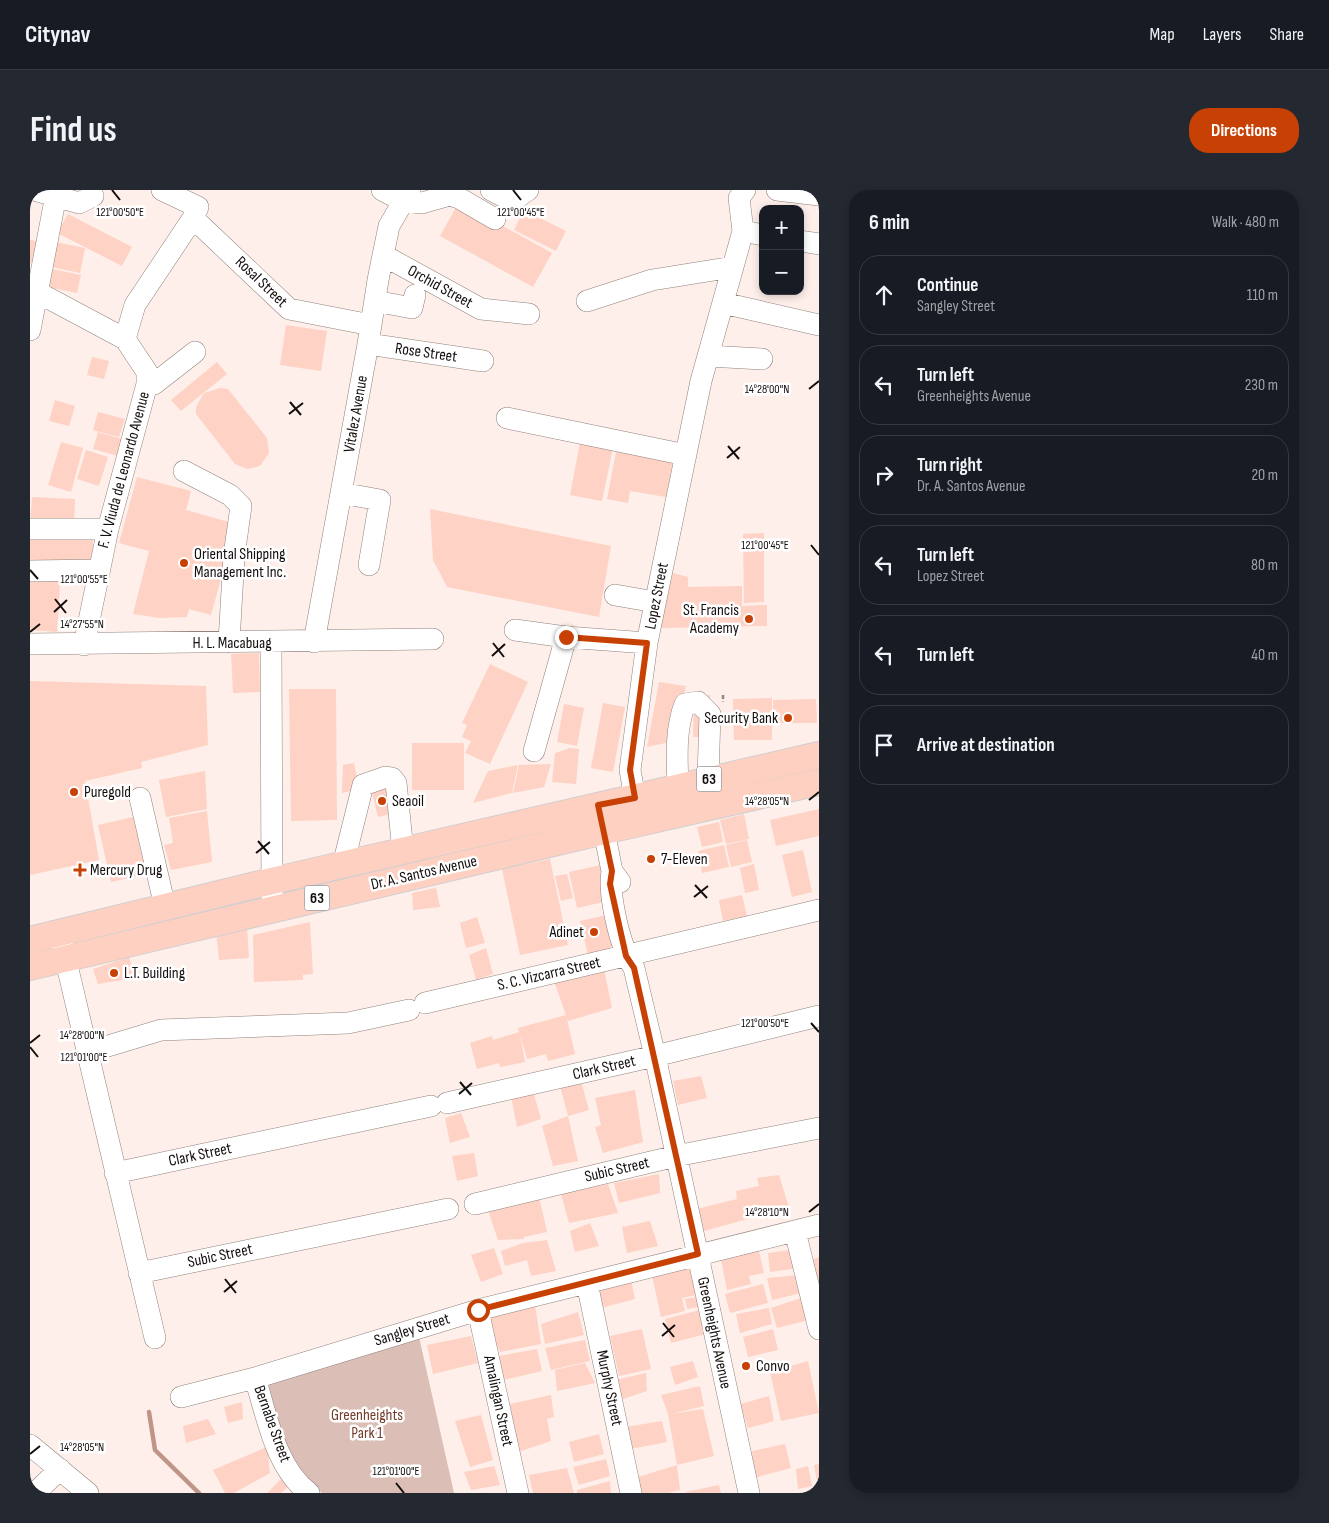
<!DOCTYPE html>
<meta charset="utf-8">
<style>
:root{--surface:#171b24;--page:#242831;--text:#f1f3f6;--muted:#9ea1a6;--line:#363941;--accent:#c84104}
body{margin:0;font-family:"Sofia Sans Condensed",sans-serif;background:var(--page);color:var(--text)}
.controls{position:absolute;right:15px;top:15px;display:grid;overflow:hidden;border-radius:10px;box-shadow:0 2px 8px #0003}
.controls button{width:45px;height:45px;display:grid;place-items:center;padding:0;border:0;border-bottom:1px solid var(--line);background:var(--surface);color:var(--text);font:25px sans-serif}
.stop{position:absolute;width:15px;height:15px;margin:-11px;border:4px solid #c84104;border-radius:50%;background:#fff}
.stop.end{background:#c84104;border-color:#fff;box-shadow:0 1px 5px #0008}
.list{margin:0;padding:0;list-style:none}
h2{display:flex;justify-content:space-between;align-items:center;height:65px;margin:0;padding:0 20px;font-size:21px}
h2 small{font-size:16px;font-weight:400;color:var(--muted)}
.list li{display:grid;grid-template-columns:32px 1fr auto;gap:15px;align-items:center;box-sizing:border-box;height:80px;margin:0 10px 10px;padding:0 10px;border:1px solid var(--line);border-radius:20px}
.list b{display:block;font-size:19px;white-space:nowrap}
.list p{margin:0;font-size:16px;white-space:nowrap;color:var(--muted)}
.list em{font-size:16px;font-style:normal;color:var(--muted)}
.icon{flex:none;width:28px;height:28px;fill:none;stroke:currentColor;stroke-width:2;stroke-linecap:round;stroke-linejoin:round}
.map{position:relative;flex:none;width:789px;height:1303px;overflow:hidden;border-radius:20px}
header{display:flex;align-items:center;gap:30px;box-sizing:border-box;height:70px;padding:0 25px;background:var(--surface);border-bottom:1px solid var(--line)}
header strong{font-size:24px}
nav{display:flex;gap:28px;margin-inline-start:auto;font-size:18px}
.intro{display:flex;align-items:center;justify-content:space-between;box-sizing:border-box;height:120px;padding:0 30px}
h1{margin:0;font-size:35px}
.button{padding:12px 22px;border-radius:20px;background:var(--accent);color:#fff;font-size:18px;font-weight:700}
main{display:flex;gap:30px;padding:0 30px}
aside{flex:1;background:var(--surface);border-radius:20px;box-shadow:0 2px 8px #0003}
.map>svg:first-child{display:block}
.green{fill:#dbbeb5}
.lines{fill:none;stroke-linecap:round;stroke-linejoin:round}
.stream{stroke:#bf9588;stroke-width:4.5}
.building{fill:#fed2c4}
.minor-casing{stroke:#8f827d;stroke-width:22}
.major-casing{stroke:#d0cfcf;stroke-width:28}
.path{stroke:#908582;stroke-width:2.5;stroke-dasharray:4 2.5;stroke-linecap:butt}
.minor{stroke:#fff;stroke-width:21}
.major{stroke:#fed0c1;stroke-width:26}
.route{stroke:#c84104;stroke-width:6}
.ticks{fill:none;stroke:#140f0e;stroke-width:2}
.poi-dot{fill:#c84104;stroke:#fff;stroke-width:2}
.labels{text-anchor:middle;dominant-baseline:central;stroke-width:5;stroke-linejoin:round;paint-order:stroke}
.shield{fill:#fff;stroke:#5a5756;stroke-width:1}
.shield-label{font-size:15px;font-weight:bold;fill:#140f0e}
.street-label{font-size:16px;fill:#140f0e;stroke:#fff}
.poi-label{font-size:16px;fill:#140f0e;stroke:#fff;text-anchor:start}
.park-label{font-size:16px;fill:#743c2a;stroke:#fff}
.ticks-label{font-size:12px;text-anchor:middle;fill:#140f0e;stroke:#fff;stroke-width:5;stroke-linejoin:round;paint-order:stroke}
</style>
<header>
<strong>Citynav</strong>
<nav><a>Map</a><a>Layers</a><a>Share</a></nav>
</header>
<div class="intro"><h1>Find us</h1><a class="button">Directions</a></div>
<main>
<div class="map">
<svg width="789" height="1303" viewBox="0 0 789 1303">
<rect width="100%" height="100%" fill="#feefea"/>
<path class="green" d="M389 1147 424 1303H292C254 1273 249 1237 236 1193Z"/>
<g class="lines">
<path class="stream" d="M119 1222 125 1260 169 1303"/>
</g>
<path class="building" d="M429 12 522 63 503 97 410 46Z
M494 20 536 41 526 61 484 40Z
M38 24 102 57 92 76 27 43Z
M0 50 7 51 4 73 0 72Z
M26 52 55 58 50 83 21 77Z
M22 79 51 85 47 103 18 97Z
M256 135 297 141 291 181 250 175Z
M62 167 79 171 74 189 57 185Z
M187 172 197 184 151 221 141 210Z
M190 198 198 199 237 248 239 263 230 276 217 279 205 274 166 224V217L174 203Z
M25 210 45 216 39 236 19 231Z
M68 222 95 229 89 247 63 240Z
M68 242 96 250 92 267 63 259Z
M551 247 584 253 572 311 540 305Z
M31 252 53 258 41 302 18 295Z
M587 257 644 266 636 307 600 301 598 313 577 309Z
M56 260 78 267 69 296 47 289Z
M107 287 161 301 156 320 206 334 181 425 159 419 157 427 130 428 103 424 119 361 89 353Z
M2 307 45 309 44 335 0 333Z
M400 319 581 356 569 427 417 397 403 370Z
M734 343V412L714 413 713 344Z
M63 344V370L0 372V346Z
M643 383 658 387V397L712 396V416L737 415V436L630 438Z
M0 386 58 388 57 394H30L27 442 0 440Z
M229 463 230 502 203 503 201 464Z
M460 474 498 492 460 574 435 563 441 551 432 547 437 535 432 533Z
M0 491 176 496 178 555 111 572 112 578 55 591 69 670 0 685Z
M629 492 656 496 645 551 617 557Z
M259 499H306L307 630 261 631Z
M664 505H680V547H663Z
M742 508V550H704L703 509Z
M786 509 787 533H743V510Z
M573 513 595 517 583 582 561 578Z
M534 514 554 518 547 556 527 552Z
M382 553H434V600H382Z
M540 558 549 559 546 594 522 592 525 563Z
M324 573 329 599 312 603 313 575Z
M521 574 514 597 483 603 489 575Z
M488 575 482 603 443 613 458 581Z
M175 581 177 619 136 627 129 590Z
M357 595 364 623 348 627 341 599Z
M789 619V646L746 656 740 630Z
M177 621 182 672 141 680 134 655 143 653 139 628Z
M714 624 719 649 696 654 690 630Z
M103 627 116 684 81 692 68 635Z
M689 632 693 652 672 657 667 637Z
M717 650 722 672 701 677 696 655Z
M694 655 699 677 672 683 668 661Z
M773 660 782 702 762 707 752 665Z
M520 669 538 755 490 765 472 679Z
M724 674 729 700 715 703 710 678Z
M571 675 578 711 547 718 539 682Z
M537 684 543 708 531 711 525 686Z
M406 698 410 717 383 720 382 703Z
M712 705 717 726 693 731 689 710Z
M581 724 588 758 558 765 550 731Z
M447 727 455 753 436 758 430 733Z
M280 732 283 784 273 785V790L224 792 223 745Z
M217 737 219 768 189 770 186 742Z
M456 758 463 784 446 790 439 765Z
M99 767 105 788 68 794 63 779Z
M574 779 582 818 538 831 524 791Z
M536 825 545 864 518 871 516 864 497 869 490 844 495 872 470 877 469 873 447 879 440 853 462 846 463 850 489 842 488 838Z
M671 886 677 908 648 915 643 891Z
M551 891 559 920 538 926 530 896Z
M605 900 613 952 573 963 565 937 571 935 565 908Z
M503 901 511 929 487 937 481 906Z
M431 923 440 947 420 953 415 928Z
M538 926 548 971 523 976 512 936Z
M444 963 448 986 427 991 422 966Z
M629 984 630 1003 589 1013 584 993Z
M749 985 760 1021 736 1029 735 1025 710 1031 667 1043 663 1020 707 1009 706 1001 729 996 727 988Z
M578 994 588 1023 539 1033 531 1004Z
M509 1007 517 1042 494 1047V1049L468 1050 458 1020Z
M620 1031 628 1056 597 1063 592 1037Z
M560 1033 569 1056 545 1062 540 1041Z
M517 1050 526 1081 501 1086 497 1070 475 1076 471 1061 493 1053Z
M728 1057 734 1083 719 1086 721 1094 697 1100 690 1065Z
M464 1058 473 1084 451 1092 441 1065Z
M767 1059 769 1078 740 1082 738 1063Z
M789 1067V1091L781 1094 776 1072Z
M660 1076 666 1105 652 1108 655 1121 631 1127 622 1085Z
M600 1085 605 1109 571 1118 565 1094Z
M770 1085 772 1103 742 1110 737 1088Z
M733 1094 738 1113 700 1123 695 1104Z
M777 1106 783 1129 747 1138 741 1118Z
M667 1107 669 1117 657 1119 655 1109Z
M504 1108 511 1154 470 1162 461 1142 459 1118Z
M739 1118 742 1134 710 1143 706 1124Z
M670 1120 676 1144 641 1153 635 1129Z
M548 1122 554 1145 515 1154 511 1134Z
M612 1139 621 1179 589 1186 580 1146Z
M743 1139 748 1160 718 1167 713 1147Z
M441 1146 448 1173 403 1184 397 1155Z
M555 1150 560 1171 521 1180 515 1158Z
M507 1159 512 1181 469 1191 463 1167Z
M663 1171 668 1187 645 1195 640 1177Z
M778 1171 789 1223 751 1231 740 1182Z
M555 1173 565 1193 527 1201 525 1180Z
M616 1183 617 1201 593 1209 585 1190Z
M670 1196 674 1216 642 1224 673 1219 684 1266 647 1275 638 1224 631 1205Z
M521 1205 524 1227 517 1229 521 1251 488 1262 480 1214Z
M739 1206 744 1231 718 1238 710 1214Z
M212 1212 213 1229 198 1233 194 1217Z
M451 1225 463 1270 440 1277 425 1231Z
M178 1229 186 1244 156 1253 153 1236Z
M632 1231 637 1252 600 1259 596 1237Z
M569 1244 574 1264 544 1272 539 1252Z
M755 1254 761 1278 724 1288 722 1261Z
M237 1257 240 1283 204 1303H195L183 1280Z
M576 1269 580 1286 549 1295 543 1277Z
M789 1274V1297H788L784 1275Z
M647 1275 650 1300 638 1303H612L608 1287Z
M464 1276 470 1295 441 1300 434 1282Z
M778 1276 782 1296 768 1299 766 1279Z
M537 1278 544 1303H503L499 1285Z
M251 1289 258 1297 251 1303H237Z
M580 1291 581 1303H547V1300Z
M689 1295 691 1303H656V1302Z
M789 1298V1303H778Z"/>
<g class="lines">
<g class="minor-casing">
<path id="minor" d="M4 0 49 13 63 6
M352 0 373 11 392 13 420 5 429 8 465 29
M461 0 482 11 498 0
M747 0 789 5
M163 28 259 119 341 135
M713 41 733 45
M770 51 789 54
M353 65 451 119 499 124
M7 102 95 149 117 182V194L78 339 54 455
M345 111 382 118 385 105
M557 111 622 90 703 77
M693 113 789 135
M0 140 27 0
M95 149 105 115 163 28 168 17 132 0
M338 154 453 171
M678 166 732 169
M117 194H124L165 162
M477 228 656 265
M154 281 200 305 211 316 204 366 199 452
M311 303 350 310 339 375
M0 339H78
M0 381 69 380
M585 405 625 412
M485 440 536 447 617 453
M284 452 338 154 348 90 359 36 380 0
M241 453 242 706
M0 454 403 449
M504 561 536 447
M648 597C647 570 645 539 655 514L668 512 680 524 678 589
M110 608 135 717
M605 608 600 580 617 453 671 191 713 41 709 8 715 0
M571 626 582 681 590 692
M313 675 333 595 356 587 362 588 366 593 373 661
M582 681C578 706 590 757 604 778L625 866 719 1303
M32 754 125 1148
M395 813 789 720
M58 862 131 840 318 833 379 820
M417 913 625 866 789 826
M85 983 401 916
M445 1014 646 966 789 938
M765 1041 789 1139
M109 1083 418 1019
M557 1093 601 1303
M448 1120 488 1303
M225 1188C237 1226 245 1277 279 1303
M151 1207 225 1188 448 1120 789 1035
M0 1255 58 1303
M5 1303 30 1279"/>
</g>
<g class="major-casing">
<path id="major" d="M0 750 242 691 789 565
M0 777 574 641 789 592"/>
</g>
<path class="path" d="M693 505V512"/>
<use href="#minor" class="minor"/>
<use href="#major" class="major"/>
</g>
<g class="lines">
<path class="route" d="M448 1120 668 1064 604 778 596 766 580 694 582 681 568 615 605 608 600 580 617 453 536 447"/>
</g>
<path class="ticks" d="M82 0 90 10M483 0 491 10M779 199 789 191M260 212 271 225M259 224 273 213M698 256 709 269M697 268 710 257M781 355 789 365M0 380 8 389M25 409 36 423M24 422 37 410M0 442 10 434M463 453 474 467M462 466 475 454M779 610 789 602M228 651 239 664M226 663 240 652M665 695 677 708M664 707 678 696M781 833 789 842M0 853 10 845M0 857 8 867M430 892 441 905M429 904 442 893M779 1022 789 1014M195 1089 206 1103M194 1102 207 1091M633 1133 644 1147M632 1146 645 1135M0 1264 10 1256M366 1293 374 1303"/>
<g class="poi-dot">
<circle cx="154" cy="373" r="5"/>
<circle cx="719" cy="429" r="5"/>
<circle cx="758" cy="528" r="5"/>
<circle cx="44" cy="602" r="5"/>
<circle cx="352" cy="611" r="5"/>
<circle cx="621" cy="669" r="5"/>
<path d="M47.5 672.5h5v5h5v5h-5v5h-5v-5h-5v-5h5z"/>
<circle cx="564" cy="742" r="5"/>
<circle cx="84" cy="783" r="5"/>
<circle cx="716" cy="1176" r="5"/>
</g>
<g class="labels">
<g class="shield">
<rect x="666.5" y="576.5" width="25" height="25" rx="4"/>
<rect x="274.5" y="695.5" width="25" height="25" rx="4"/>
</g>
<g class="shield-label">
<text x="679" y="589">63</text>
<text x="287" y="708">63</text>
</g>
<g class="street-label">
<text transform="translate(231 92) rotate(44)">Rosal Street</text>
<text transform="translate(410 97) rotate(29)">Orchid Street</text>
<text transform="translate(396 163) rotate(8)">Rose Street</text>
<text transform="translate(326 224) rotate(-80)">Vitalez Avenue</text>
<text transform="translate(94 280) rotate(-75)">F. V. Viuda de Leonardo Avenue</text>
<text transform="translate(627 406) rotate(-79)">Lopez Street</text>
<text x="202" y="453">H. L. Macabuag</text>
<text transform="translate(394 683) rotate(-13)">Dr. A. Santos Avenue</text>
<text transform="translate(519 784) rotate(-13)">S. C. Vizcarra Street</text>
<text transform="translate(574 878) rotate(-13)">Clark Street</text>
<text transform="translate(170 965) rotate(-12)">Clark Street</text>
<text transform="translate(587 980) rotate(-13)">Subic Street</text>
<text transform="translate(190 1066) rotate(-12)">Subic Street</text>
<text transform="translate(382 1140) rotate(-17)">Sangley Street</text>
<text transform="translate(684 1143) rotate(78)">Greenheights Avenue</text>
<text transform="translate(579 1198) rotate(78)">Murphy Street</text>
<text transform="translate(468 1211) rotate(78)">Amalingan Street</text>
<text transform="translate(242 1234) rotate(70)">Bernabe Street</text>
</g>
<g class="poi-label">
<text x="164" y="364">Oriental Shipping<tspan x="164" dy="18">Management Inc.</tspan></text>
<text x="709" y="420" text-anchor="end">St. Francis<tspan x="709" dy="18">Academy</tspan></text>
<text x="748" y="528" text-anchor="end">Security Bank</text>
<text x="54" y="602">Puregold</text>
<text x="362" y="611">Seaoil</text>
<text x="631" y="669">7-Eleven</text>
<text x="60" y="680">Mercury Drug</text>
<text x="554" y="742" text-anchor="end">Adinet</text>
<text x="94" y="783">L.T. Building</text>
<text x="726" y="1176">Convo</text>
</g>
<g class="park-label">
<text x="337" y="1225">Greenheights<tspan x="337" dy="18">Park 1</tspan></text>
</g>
</g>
<g class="ticks-label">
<text x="90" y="26">121°00'50"E</text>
<text x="491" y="26">121°00'45"E</text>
<text x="737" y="203">14°28'00"N</text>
<text x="735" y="359">121°00'45"E</text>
<text x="54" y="393">121°00'55"E</text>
<text x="52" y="438">14°27'55"N</text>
<text x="737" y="615">14°28'05"N</text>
<text x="735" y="837">121°00'50"E</text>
<text x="52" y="849">14°28'00"N</text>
<text x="54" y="871">121°01'00"E</text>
<text x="737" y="1026">14°28'10"N</text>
<text x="52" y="1261">14°28'05"N</text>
<text x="366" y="1285">121°01'00"E</text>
</g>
</svg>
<div class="controls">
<button>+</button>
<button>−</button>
</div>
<div class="stop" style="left:448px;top:1120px"></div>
<div class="stop end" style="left:536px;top:447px"></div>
</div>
<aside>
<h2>6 min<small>Walk · 480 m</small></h2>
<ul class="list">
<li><svg class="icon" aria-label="ahead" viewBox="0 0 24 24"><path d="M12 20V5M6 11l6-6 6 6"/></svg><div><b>Continue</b><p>Sangley Street</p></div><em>110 m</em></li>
<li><svg class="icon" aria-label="left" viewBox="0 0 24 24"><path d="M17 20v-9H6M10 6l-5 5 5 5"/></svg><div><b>Turn left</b><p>Greenheights Avenue</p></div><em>230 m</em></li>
<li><svg class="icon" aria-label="right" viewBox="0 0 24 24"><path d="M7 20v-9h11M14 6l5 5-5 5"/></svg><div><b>Turn right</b><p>Dr. A. Santos Avenue</p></div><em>20 m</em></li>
<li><svg class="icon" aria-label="left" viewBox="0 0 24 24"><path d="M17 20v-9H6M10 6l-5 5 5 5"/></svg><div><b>Turn left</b><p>Lopez Street</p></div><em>80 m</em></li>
<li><svg class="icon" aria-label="left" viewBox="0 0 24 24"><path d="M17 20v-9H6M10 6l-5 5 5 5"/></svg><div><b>Turn left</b></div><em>40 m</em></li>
<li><svg class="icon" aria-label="arrive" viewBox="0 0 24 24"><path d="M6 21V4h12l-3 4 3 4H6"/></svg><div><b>Arrive at destination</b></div></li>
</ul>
</aside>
</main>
